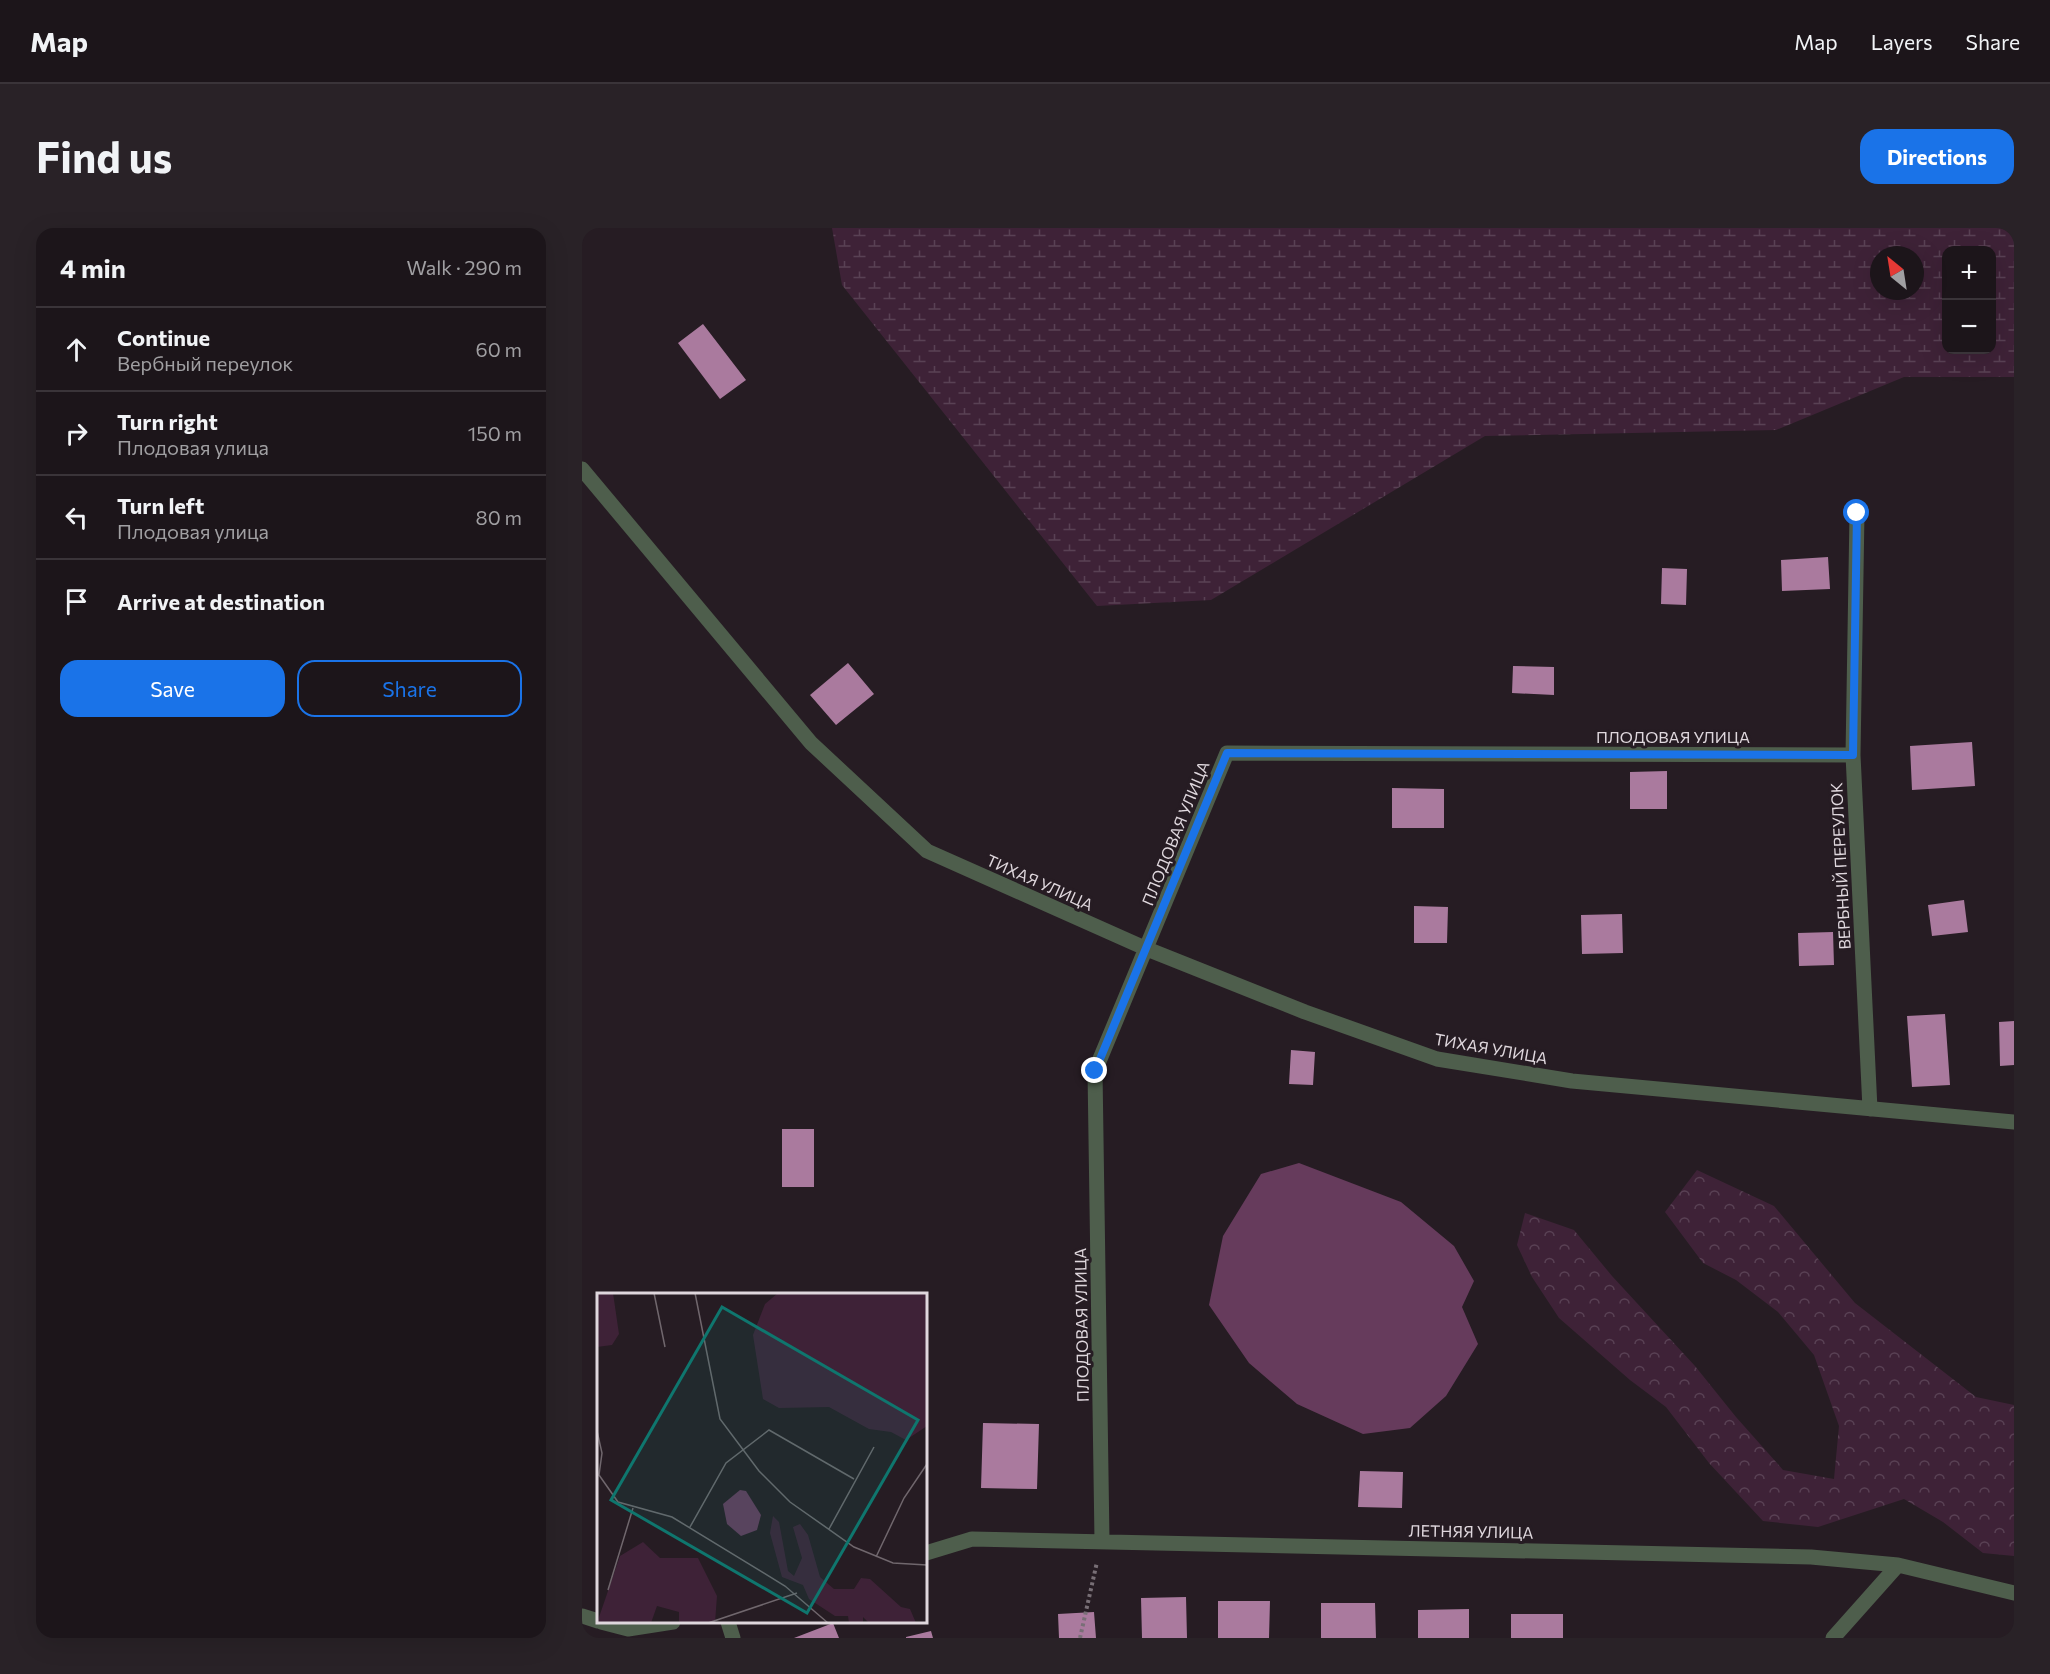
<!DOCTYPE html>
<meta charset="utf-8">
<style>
:root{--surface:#1c151a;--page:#292227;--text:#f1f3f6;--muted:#a09fa2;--line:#3a3439;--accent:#1a73e8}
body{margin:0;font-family:Commissioner,sans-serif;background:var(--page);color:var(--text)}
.controls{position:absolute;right:18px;top:18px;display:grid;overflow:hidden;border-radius:12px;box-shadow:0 6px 24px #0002}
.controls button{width:54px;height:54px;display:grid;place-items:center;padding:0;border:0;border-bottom:2px solid var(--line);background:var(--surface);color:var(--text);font:30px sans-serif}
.compass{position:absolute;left:1288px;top:18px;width:54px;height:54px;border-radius:50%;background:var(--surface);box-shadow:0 6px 24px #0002;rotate:330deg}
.stop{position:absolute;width:18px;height:18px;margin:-14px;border:4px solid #1a73e8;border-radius:50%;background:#fff}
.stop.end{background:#1a73e8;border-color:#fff;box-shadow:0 2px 6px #0008}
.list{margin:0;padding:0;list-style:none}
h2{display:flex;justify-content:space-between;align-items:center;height:78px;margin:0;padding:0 24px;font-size:26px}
h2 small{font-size:20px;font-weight:400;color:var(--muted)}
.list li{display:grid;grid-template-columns:39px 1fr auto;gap:18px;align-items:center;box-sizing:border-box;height:84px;padding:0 24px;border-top:2px solid var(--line)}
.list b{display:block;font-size:22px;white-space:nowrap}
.list p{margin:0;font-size:20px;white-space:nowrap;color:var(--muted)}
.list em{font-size:20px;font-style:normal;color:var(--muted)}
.actions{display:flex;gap:12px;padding:18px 24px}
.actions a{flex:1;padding:14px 0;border:2px solid var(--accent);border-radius:18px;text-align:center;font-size:21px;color:var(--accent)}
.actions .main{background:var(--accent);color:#fff}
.icon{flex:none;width:33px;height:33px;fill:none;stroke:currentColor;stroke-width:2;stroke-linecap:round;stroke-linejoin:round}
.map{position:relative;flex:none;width:1432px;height:1410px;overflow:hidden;border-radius:18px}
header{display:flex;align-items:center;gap:36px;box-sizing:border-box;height:84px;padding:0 30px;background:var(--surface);border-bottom:2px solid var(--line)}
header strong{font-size:28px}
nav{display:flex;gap:33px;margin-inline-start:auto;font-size:21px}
.intro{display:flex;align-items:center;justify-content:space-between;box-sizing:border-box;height:144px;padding:0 36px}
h1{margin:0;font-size:42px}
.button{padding:15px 27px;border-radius:18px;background:var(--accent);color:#fff;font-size:21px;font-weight:700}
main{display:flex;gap:36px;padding:0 36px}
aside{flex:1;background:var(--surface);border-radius:18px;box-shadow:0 6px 24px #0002}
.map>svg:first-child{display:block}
.forest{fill:url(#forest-crowns)}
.wetland{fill:url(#wetland-marsh);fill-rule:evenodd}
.water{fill:#663b5c}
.building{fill:#aa7a9e}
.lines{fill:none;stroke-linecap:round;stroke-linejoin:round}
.path{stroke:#786f76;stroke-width:4;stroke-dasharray:3 3;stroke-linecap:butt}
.minor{stroke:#4e5e4c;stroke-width:15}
.route{stroke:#1a73e8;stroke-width:8}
.labels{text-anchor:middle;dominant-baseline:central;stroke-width:6;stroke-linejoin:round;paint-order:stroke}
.street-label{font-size:16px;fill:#dfd7dd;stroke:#261c23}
.inset-road{fill:none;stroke:#70676d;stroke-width:1.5}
.view{fill:#0f766e;fill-opacity:0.15;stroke:#0f766e;stroke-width:3}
.inset-edge{fill:none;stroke:#dfd7dd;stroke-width:3}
</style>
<header>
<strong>Map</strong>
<nav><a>Map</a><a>Layers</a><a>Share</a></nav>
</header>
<div class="intro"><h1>Find us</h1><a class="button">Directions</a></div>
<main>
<aside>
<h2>4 min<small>Walk · 290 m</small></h2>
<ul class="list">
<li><svg class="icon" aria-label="ahead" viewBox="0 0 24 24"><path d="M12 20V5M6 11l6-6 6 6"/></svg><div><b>Continue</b><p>Вербный переулок</p></div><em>60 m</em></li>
<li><svg class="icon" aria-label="right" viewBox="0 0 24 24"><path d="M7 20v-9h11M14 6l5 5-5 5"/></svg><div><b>Turn right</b><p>Плодовая улица</p></div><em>150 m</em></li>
<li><svg class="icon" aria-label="left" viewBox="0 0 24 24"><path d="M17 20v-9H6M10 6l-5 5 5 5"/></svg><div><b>Turn left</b><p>Плодовая улица</p></div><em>80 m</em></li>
<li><svg class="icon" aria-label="arrive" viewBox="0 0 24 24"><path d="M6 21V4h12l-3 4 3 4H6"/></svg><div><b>Arrive at destination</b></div></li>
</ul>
<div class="actions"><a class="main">Save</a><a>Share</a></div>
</aside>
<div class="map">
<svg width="1432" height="1410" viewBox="0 0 1432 1410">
<defs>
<pattern id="forest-crowns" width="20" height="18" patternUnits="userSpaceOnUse" patternTransform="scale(1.5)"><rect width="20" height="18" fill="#3e2237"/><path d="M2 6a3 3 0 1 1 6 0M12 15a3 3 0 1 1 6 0" fill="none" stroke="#594154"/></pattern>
<pattern id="wetland-marsh" width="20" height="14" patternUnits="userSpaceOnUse" patternTransform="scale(1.5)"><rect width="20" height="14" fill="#3e2237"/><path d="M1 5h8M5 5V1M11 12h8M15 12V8" fill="none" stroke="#594154"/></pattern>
</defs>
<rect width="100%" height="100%" fill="#261c23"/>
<path class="forest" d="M1115 942 1192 978 1273 1075 1394 1169 1432 1177V1328L1401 1325 1361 1294 1322 1271 1236 1299 1181 1293 1127 1235 1084 1179 1048 1152 977 1090 950 1049 935 1017 943 985 992 1002 1030 1048 1113 1138 1154 1189 1201 1242 1252 1251 1257 1198 1232 1127 1196 1084 1154 1052 1121 1035 1083 984Z"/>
<path class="wetland" d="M250 0H1432V149H1322L1194 202 903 208 629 372 515 378 260 57ZM1364 22H1410V122H1364ZM1297 27H1333V63H1297Z"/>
<path class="water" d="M717 935 819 974 872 1018 892 1053 880 1079 896 1116 864 1168 828 1200 781 1206 715 1176 667 1135 627 1077 641 1008 679 946Z"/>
<path class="building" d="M121 96 164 152 138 171 96 115Z
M1246 329 1248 361 1200 363 1199 332Z
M1080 340 1105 341 1104 377 1079 376Z
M266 435 292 466 254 497 228 467Z
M931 438 972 439V467L930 465Z
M1390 514 1393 558 1330 562 1328 518Z
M1085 543V581H1048V544Z
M810 560 862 561V600H810Z
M1382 672 1386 704 1350 708 1346 677Z
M832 678 866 679 865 715H832Z
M1040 686 1041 725 1000 726 999 687Z
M1251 704 1252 737 1217 738 1216 705Z
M1363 786 1368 857 1330 859 1325 788Z
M1432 793V837L1418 838 1417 794Z
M709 822 733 824 731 857 707 856Z
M200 901H232V959H200Z
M401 1195 457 1196 455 1261 399 1260Z
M778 1243 821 1244 820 1280 776 1279Z
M604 1369 605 1410H560L559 1370Z
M636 1373H688L687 1410H636Z
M739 1375H793L794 1410H739Z
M887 1381V1410H836V1382Z
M512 1384 514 1410H477L476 1386Z
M929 1386H981V1410H929Z
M251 1395 257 1410H212Z
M349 1403 351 1410H324V1409Z"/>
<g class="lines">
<path class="path" d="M498 1410 515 1334"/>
<path class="minor" d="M0 241 229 515 345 623 565 721 723 784 855 831 990 853 1432 894
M1275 285 1271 527 1288 881
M520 1313 513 843 645 525 1271 527
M344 1325 390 1311 1229 1329 1316 1337 1432 1365
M0 1388 16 1393
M19 1394 46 1401 91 1394
M146 1394 151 1410
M1251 1410 1316 1337"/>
</g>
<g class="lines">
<path class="route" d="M513 843 645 525 1271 527 1275 285"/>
</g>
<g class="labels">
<g class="street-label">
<text x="1091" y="508">ПЛОДОВАЯ УЛИЦА</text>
<text transform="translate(593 605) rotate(-68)">ПЛОДОВАЯ УЛИЦА</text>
<text transform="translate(1258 638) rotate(-93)">ВЕРБНЫЙ ПЕРЕУЛОК</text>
<text transform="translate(458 654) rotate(24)">ТИХАЯ УЛИЦА</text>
<text transform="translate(909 820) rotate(10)">ТИХАЯ УЛИЦА</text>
<text transform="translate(499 1097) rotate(-91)">ПЛОДОВАЯ УЛИЦА</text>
<text transform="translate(889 1303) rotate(1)">ЛЕТНЯЯ УЛИЦА</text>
</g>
</g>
<g transform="translate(15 1065)">
<rect width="330" height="330" fill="#261c23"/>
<path d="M176 223 182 229 191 278 197 283 205 265 196 234 203 231 211 242 223 284 237 296H257L264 285 273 286 304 314 313 316 319 330H272L266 324V330H252L251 323H238L212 306 206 292 185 284 173 240ZM46 249 63 265H101L120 303 118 330H82V319L60 313 54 330H0L23 263Z" fill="#3e2237"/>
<path d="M0 0H16L22 41 15 52 0 54ZM181 0H330V133L309 147 294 139 272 136 232 114 182 115 166 106 156 42 168 11Z" fill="#3e2237"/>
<path d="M143 197 149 198 164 222 160 237 144 243 130 231 126 211Z" fill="#663b5c"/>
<path class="inset-road" d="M57 0 68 54M98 0 123 126 162 178 193 209 257 254 296 270 330 272M0 138 5 160 2 182 21 209 75 224 188 293 231 330M93 234 129 170 172 137 257 186M232 236 277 154M279 264 307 205 330 171M11 297 36 215M111 330 200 300"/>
<path class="view" d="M125 14 321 127 210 320 14 207Z"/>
<rect width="330" height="330" class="inset-edge"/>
</g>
</svg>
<div class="controls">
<button>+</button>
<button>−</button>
</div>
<svg class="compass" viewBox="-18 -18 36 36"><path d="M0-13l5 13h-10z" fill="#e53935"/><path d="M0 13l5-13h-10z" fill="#a09fa2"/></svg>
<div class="stop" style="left:1275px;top:285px"></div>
<div class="stop end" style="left:513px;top:843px"></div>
</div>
</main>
